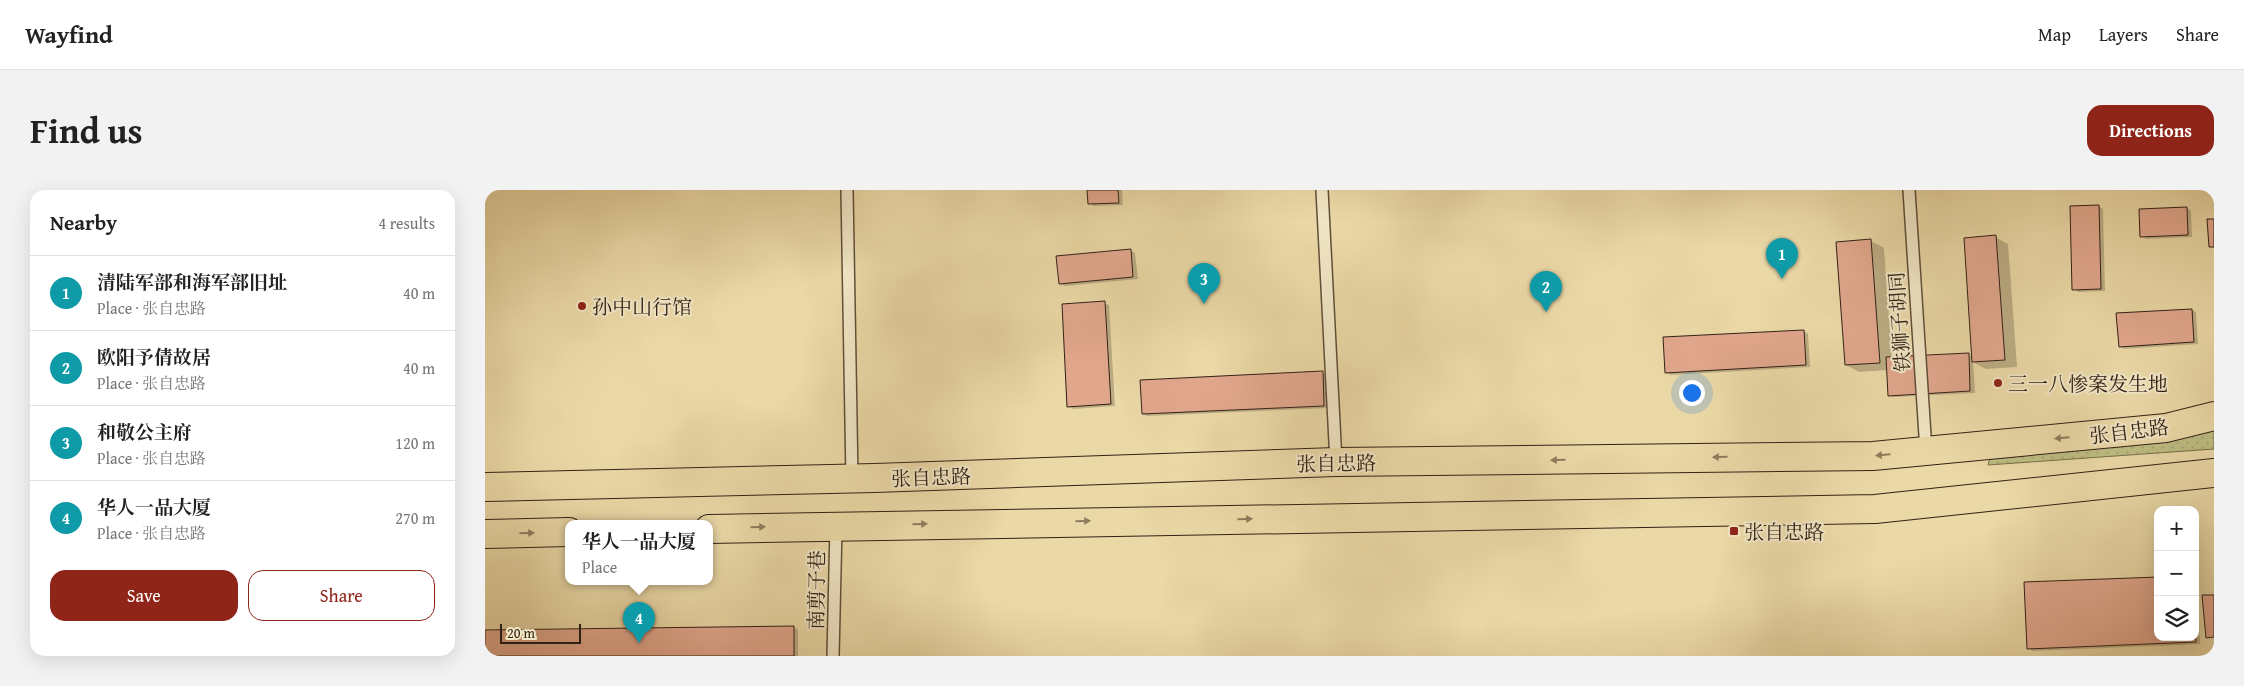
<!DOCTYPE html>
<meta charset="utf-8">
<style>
:root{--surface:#fff;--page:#f2f2f2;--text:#222;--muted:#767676;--line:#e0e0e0;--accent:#8f2418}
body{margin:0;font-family:"Gentium Book Plus","Noto Serif SC",serif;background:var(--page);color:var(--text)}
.controls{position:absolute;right:15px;bottom:15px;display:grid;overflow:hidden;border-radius:10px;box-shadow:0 5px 20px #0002}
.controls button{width:45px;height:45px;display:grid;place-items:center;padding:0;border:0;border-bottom:1px solid var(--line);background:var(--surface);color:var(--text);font:25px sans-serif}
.scale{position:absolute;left:15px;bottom:12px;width:81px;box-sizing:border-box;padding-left:5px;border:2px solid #312116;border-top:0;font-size:14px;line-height:18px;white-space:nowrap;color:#312116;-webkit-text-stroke:4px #f1e6c5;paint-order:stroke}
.you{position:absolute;left:1206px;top:202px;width:18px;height:18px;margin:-12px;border:4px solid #fff;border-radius:50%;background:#1a73e8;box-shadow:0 0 0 8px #1a73e833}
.badge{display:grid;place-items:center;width:32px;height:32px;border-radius:50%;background:var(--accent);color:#fff;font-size:16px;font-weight:700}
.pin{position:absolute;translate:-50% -41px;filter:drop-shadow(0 1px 2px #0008)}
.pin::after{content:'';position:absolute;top:26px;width:18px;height:15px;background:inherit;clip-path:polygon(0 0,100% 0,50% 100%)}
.popup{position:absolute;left:80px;top:330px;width:148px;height:65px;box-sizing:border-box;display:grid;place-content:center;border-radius:10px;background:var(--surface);filter:drop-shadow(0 1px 4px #0005);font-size:16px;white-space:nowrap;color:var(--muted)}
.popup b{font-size:19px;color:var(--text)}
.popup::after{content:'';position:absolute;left:50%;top:100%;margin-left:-10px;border:10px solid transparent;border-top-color:var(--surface)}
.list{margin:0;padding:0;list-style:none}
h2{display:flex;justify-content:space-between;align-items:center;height:65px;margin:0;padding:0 20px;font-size:21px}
h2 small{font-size:16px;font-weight:400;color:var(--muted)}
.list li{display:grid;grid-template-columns:32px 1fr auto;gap:15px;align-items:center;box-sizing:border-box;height:75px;padding:0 20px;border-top:1px solid var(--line)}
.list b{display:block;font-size:19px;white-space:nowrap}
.list p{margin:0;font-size:16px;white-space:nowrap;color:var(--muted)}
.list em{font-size:16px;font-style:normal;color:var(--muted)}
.actions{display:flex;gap:10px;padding:15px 20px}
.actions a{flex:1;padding:11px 0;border:1px solid var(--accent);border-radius:15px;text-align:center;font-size:18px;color:var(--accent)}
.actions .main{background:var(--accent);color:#fff}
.icon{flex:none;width:28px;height:28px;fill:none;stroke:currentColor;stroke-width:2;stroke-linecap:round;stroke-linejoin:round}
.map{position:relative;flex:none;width:1729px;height:466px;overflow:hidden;border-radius:15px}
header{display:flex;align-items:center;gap:30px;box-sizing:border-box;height:70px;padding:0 25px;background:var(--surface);border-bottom:1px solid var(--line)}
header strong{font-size:24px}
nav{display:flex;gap:28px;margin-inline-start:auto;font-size:18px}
.intro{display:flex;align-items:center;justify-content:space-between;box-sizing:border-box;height:120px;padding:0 30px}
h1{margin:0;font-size:35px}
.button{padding:12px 22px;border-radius:15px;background:var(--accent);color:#fff;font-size:18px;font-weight:700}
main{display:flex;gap:30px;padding:0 30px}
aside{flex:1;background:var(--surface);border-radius:15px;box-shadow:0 5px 20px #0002}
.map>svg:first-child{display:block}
.grass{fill:url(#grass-dots);stroke:#776f4c}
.shadow{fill:#0003}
.building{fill:#e1a78d;stroke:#312116}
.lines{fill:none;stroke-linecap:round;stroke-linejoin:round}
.service-casing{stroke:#5f4f3a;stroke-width:14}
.primary-casing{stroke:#312116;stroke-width:30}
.service{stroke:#f1e6c5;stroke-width:11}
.primary{stroke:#ead8a6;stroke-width:28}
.oneway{fill:#8e7c5e}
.poi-dot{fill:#8f2418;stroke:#f1e6c5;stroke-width:2}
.labels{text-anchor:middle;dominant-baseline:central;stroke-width:4;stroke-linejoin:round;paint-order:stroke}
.poi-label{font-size:20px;fill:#312116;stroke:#f1e6c5;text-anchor:start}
.street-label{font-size:20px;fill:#312116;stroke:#f1e6c5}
</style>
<header>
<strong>Wayfind</strong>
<nav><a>Map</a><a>Layers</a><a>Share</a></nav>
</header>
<div class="intro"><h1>Find us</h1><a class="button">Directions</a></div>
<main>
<aside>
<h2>Nearby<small>4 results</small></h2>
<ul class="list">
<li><span class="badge" style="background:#0f9aa8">1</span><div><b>清陆军部和海军部旧址</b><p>Place · 张自忠路</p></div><em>40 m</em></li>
<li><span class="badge" style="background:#0f9aa8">2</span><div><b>欧阳予倩故居</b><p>Place · 张自忠路</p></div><em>40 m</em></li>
<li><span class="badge" style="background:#0f9aa8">3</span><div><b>和敬公主府</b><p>Place · 张自忠路</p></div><em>120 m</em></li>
<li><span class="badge" style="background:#0f9aa8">4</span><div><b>华人一品大厦</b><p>Place · 张自忠路</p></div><em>270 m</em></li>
</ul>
<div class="actions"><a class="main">Save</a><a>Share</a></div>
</aside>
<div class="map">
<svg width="1729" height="466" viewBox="0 0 1729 466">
<defs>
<pattern id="grass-dots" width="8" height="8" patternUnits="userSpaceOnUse" patternTransform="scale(1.25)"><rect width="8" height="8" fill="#bdbd82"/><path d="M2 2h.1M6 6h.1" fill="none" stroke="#a3a270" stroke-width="1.8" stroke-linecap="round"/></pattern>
</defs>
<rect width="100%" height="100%" fill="#ead8a6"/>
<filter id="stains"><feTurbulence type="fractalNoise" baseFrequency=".004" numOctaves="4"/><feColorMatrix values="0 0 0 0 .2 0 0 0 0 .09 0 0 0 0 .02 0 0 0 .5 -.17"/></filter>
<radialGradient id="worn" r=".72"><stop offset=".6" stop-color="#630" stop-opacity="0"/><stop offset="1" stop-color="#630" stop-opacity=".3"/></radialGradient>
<path class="grass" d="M1729 239V259L1503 275 1505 268 1664 253Z"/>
<path class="shadow" d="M603 0H637L638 15 609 16 604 13Z
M1613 16 1618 19 1620 101 1593 102 1589 99Z
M1702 18 1706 21 1707 47 1661 49 1657 46Z
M1510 47 1523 54 1532 177 1501 179 1488 172 1490 203 1408 207 1404 205 1402 180 1374 182 1361 175 1386 51 1399 58 1407 168 1483 164 1488 167Z
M645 60 650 63 653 89 580 96 575 94Z
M619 113 624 115 630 216 588 219 584 216Z
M1707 120 1711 122 1713 154 1639 159 1635 156Z
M1319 141 1323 144 1325 177 1186 185 1181 182Z
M837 183 842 185 843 218 662 226 658 224Z
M1710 388 1712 389 1715 454 1548 461 1543 458 1673 447H1710Z
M308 437 313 440V466H0V441Z"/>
<path class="building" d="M602 0H633L634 13 603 14Z
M1614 15 1616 99 1587 100 1585 16Z
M1702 17 1703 45 1655 47 1654 19Z
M1722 29H1729V57H1724Z
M1511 45 1520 170 1487 172 1479 48Z
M1386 49 1395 173 1360 175 1351 52Z
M646 59 648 87 574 94 571 66Z
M620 111 626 214 582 217 577 114Z
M1707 119 1709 152 1634 157 1631 123Z
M1319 140 1321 175 1180 183 1178 147Z
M1484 163 1485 201 1403 206 1401 167Z
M838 181 839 216 657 224 655 190Z
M1673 387V447H1710V438L1711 452 1542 459 1539 392Z
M1717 405H1729V447L1721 448Z
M309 436V466H0V440Z"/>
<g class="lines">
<g class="service-casing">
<path id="service" d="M362 0 367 289
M837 0 851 272
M1424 0 1441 261
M348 466 351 337"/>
</g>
<g class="primary-casing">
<path id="primary" d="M0 297 390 288 851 272 1388 266 1681 238 1729 226
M224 339 1390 319 1729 283
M0 344 84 342"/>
</g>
<use href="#service" class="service"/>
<use href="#primary" class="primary"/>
</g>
<defs><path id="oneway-solid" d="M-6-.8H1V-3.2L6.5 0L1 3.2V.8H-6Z" transform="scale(1.25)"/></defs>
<g class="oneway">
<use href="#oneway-solid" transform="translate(1577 248) rotate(175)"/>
<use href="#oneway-solid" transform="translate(1398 265) rotate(175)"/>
<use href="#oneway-solid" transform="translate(1235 267) rotate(179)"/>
<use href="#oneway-solid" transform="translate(1073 270) rotate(179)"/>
<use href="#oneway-solid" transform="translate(760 329) rotate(-1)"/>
<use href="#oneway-solid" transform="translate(598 331) rotate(-1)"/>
<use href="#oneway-solid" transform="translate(435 334) rotate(-1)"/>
<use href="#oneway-solid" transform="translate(273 337) rotate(-1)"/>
<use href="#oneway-solid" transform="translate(42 343) rotate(-1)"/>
</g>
<g class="poi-dot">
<circle cx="97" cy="116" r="5"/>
<circle cx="1513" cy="193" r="5"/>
<rect x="1244" y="336" width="10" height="10" rx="2.5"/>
</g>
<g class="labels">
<g class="poi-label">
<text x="107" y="116">孙中山行馆</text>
<text x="1523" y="193">三一八惨案发生地</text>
<text x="1259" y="341">张自忠路</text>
</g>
<g class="street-label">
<text transform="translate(1414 132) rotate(-94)">铁狮子胡同</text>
<text transform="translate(1644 241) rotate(-7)">张自忠路</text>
<text transform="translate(851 273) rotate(-1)">张自忠路</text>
<text transform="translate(446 287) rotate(-2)">张自忠路</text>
<text transform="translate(331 400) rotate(-89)">南剪子巷</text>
</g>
</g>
<rect width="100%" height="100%" filter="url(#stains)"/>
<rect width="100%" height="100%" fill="url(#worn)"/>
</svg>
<div class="controls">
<button>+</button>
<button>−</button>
<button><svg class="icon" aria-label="layers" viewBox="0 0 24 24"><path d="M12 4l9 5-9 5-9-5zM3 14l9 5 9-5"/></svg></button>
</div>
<div class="scale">20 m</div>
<div class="you"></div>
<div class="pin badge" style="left:1297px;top:89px;background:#0f9aa8">1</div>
<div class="pin badge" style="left:1061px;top:122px;background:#0f9aa8">2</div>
<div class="pin badge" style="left:719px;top:114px;background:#0f9aa8">3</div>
<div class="pin badge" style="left:154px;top:453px;background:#0f9aa8">4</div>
<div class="popup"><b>华人一品大厦</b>Place</div>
</div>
</main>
